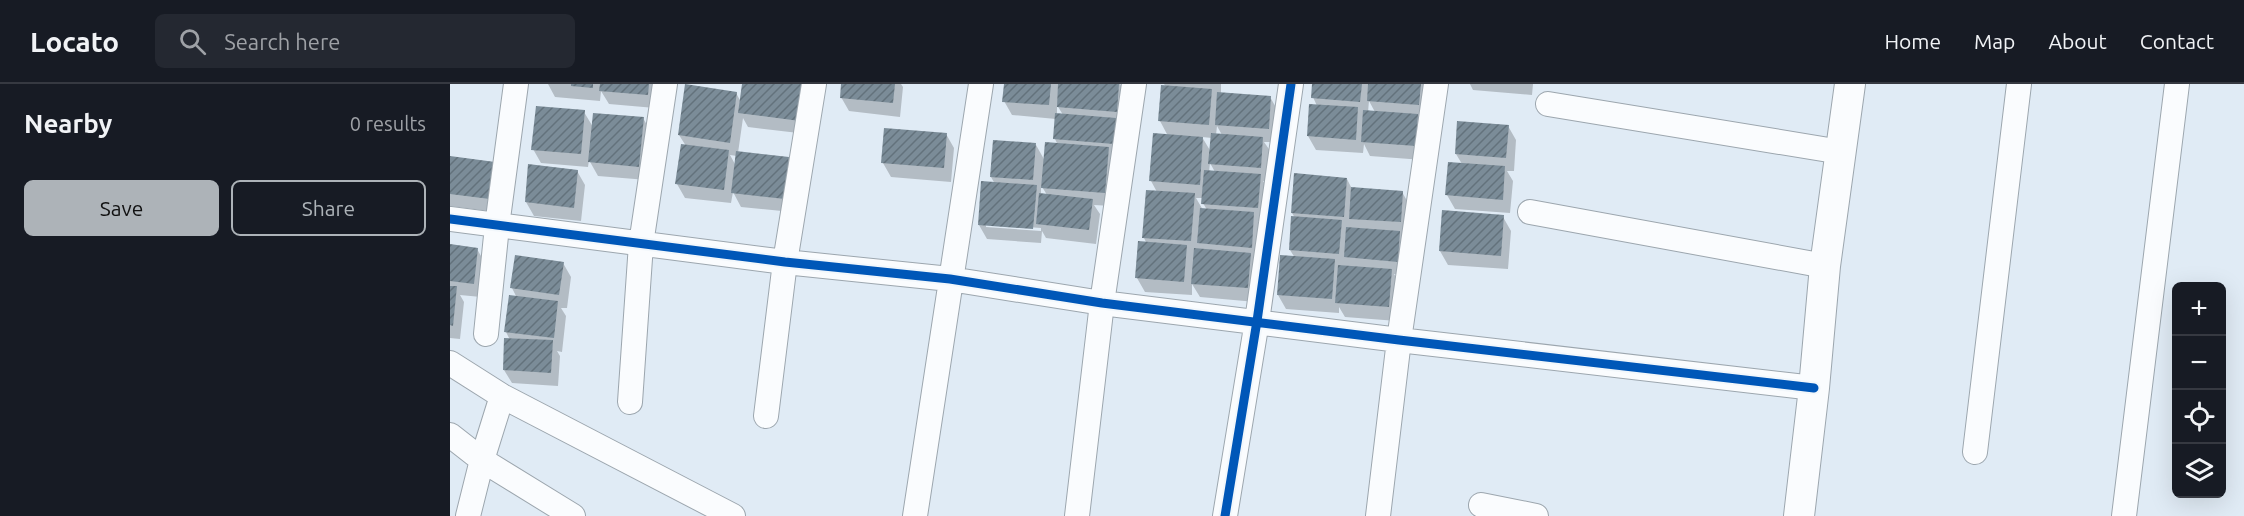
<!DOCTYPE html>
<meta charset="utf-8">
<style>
:root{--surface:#171b24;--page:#242831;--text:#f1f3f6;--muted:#9ea1a6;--line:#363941;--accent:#adb3b8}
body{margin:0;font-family:Ubuntu,sans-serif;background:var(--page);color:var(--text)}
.controls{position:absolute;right:18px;bottom:18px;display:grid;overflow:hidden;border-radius:9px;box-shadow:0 6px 24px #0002}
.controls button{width:54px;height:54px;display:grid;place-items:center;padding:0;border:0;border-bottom:2px solid var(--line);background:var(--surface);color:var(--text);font:30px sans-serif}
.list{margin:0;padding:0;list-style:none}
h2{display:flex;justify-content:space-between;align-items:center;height:78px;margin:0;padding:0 24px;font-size:26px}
h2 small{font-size:20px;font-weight:400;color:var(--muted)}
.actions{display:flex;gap:12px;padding:18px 24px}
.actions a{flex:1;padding:14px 0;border:2px solid var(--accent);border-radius:9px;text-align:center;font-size:21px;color:var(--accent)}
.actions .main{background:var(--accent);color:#111}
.icon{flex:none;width:33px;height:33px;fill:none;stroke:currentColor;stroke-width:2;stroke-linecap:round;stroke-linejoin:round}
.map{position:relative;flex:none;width:1794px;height:432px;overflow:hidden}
header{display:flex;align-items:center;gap:36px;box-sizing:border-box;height:84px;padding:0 30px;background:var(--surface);border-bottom:2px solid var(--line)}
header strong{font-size:28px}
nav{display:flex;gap:33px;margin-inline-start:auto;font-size:21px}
.search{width:420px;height:54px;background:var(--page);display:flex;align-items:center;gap:15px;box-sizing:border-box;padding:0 21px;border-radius:9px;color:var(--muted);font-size:22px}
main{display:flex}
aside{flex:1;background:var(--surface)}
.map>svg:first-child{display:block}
.shadow{fill:#0003;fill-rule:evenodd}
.building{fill:url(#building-hatch)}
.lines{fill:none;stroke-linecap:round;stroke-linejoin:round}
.minor-casing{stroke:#9ca6ae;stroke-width:26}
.tertiary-casing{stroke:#9ca6ae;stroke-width:32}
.minor{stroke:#fafcfe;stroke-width:24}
.tertiary{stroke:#fafcfe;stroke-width:30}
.cycleway-casing{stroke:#f2f7fb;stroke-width:13}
.cycleway{stroke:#0057b8;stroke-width:9}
</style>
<header>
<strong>Locato</strong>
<div class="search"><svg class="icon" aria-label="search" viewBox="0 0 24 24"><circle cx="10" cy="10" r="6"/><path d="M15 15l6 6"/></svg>Search here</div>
<nav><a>Home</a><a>Map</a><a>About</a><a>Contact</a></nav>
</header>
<main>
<aside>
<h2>Nearby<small>0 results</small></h2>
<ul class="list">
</ul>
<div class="actions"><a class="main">Save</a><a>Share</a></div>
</aside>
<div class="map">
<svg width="1794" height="432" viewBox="0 0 1794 432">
<defs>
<pattern id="building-hatch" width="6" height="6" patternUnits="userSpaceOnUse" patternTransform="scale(1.5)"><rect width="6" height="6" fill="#7b8c98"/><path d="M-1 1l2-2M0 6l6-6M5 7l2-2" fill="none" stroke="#63727c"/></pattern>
</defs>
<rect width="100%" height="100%" fill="#e0ebf5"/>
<path class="shadow" d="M98 0H207L205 24 159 20 151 7 150 17 105 13Z
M293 0H359L357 50 298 43 293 34 288 69 338 75 346 88 342 128 291 123 283 108 281 119 235 114 227 100 236 62 229 51 286 9 291 18ZM280 71 287 72 286 82Z
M393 0H451L453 3 450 33 399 27 391 13Z
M555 0H670L677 11 662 122 644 121 650 130 646 160 596 154 592 147 591 159 537 155 529 141 545 100 541 93 586 61 595 77 608 61 605 55 606 35 562 31 554 17ZM607 21 613 31H607ZM591 101 597 111 591 110ZM536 140 591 144V147L536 143Z
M714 0H771V10L820 13 828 27 826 58H814L821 68 818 97H813L818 105 816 137H808L812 143 806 218 750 213 742 200V211L695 208 687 194 697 160 694 154 707 108 701 97 718 52 710 37 716 3ZM767 42 772 51H766ZM752 53 762 54 761 68ZM760 79 765 88H759ZM746 114H753V119L757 126H753Z
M864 0H979L977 34H969L976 46 973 76 920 72 914 60 913 69 866 66 858 52 867 22 863 13ZM919 17 925 28H918Z
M1020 0H1083L1082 11 1023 6Z
M134 28 143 43 193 34 201 48 197 96 148 92 139 76 138 83 91 79 83 65Z
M1058 42 1066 56 1064 87H1057L1063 97 1060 129 1005 125 997 111 1012 80 1006 70Z
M496 50 504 64 501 98 441 93 433 79Z
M0 73 52 93 47 128 0 122Z
M127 87 135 101 131 137 84 132 76 118Z
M897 95 902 105 952 108 960 122 958 152 951 151 957 162 955 191 944 190 950 200 947 237 895 233 889 223V229L836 225 828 211 845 174 840 166 845 134 842 129Z
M1053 133 1061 147 1058 185 998 181 990 167Z
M0 162 27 165 35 179 31 213 10 211 14 218 10 255 0 254Z
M113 179 121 193 117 224H111L116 232 112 268 107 267 110 272 108 302 62 299 54 286 60 256 56 248 67 214 62 204Z"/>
<path class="building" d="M121 0H143V4L121 2Z
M150 0H199L198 11 149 7Z
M235 0 287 8 280 59 228 51Z
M292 0H355L350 37 288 29Z
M391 0H445L443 19 390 14Z
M554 0H601L599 21 552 18Z
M608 0H669L667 28 607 23Z
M862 0H912L910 18 861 14Z
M918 0H971L969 21 917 17Z
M711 1 762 5 759 41 708 37Z
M767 8 821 12 819 45 765 41Z
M859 20 908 23 906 56 857 52Z
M86 22 135 26 131 70 81 66Z
M913 26 968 30 966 62 911 58Z
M143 29 194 33 189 83 138 78Z
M605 29 666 34 664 60 603 55Z
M1007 37 1059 41 1056 74 1005 70Z
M434 44 497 49 494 84 431 79Z
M703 49 753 53 750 101 699 97Z
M761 49 813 53 811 84 758 80Z
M543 56 586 59 583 96 540 93Z
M595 58 659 63 655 109 591 104Z
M231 60 279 66 274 106 225 100Z
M286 67 339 73 335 115 281 109Z
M0 72 45 78 40 115 0 110Z
M998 78 1055 82 1053 116 995 111Z
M78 80 128 86 124 124 75 118Z
M754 86 811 90 808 124 751 120Z
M844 89 897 94 894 133 841 129Z
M531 97 587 101 583 145 528 141Z
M901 103 953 107 951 138 899 135Z
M696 106 745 109 741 157 692 154Z
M589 109 643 115 639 146 586 140Z
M750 124 804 128 802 164 747 159Z
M992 126 1054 131 1051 172 989 167Z
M841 132 892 136 889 170 839 166Z
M896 143 950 147 948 178 894 173Z
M688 157 737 161 734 198 685 194Z
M0 160 28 164 24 200 0 197Z
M744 164 801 169 798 204 741 200Z
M65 171 114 178 109 211 60 204Z
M830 171 885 175 882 215 827 211Z
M888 181 942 185 939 223 885 219Z
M0 202H7L3 242 0 241Z
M59 211 108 217 104 254 54 248Z
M54 254 103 256 101 289 53 286Z"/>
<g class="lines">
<g class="minor-casing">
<path id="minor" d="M1098 20 1391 68
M1080 128 1375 182
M0 135 335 178 500 195 652 219 949 256 1364 304
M36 250 47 142 66 0
M0 279 52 312 283 432
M180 318 191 160 215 0
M316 332 335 178 364 0
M0 351 32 376 123 432
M1525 368 1569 0
M1031 421 1086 432
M18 432 32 376 52 312
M465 432 531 0
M627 432 652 219 684 0
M775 432 807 237 841 0
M928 432 949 256 986 0
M1674 432 1727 0"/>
</g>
<g class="tertiary-casing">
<path id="tertiary" d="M1349 432 1364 304 1375 182 1400 0"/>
</g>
<use href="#minor" class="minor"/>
<use href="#tertiary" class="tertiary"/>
<g class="cycleway-casing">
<path id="cycleway" d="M0 135 335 178 500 195 652 219 949 256 1364 304
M775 432 807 237 841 0"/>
</g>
<use href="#cycleway" class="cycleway"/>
</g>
</svg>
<div class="controls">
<button>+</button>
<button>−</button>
<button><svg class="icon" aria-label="locate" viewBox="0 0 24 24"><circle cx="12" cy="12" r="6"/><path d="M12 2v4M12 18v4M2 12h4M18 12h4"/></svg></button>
<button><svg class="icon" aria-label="layers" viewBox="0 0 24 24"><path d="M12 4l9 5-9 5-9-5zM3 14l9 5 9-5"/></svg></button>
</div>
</div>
</main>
